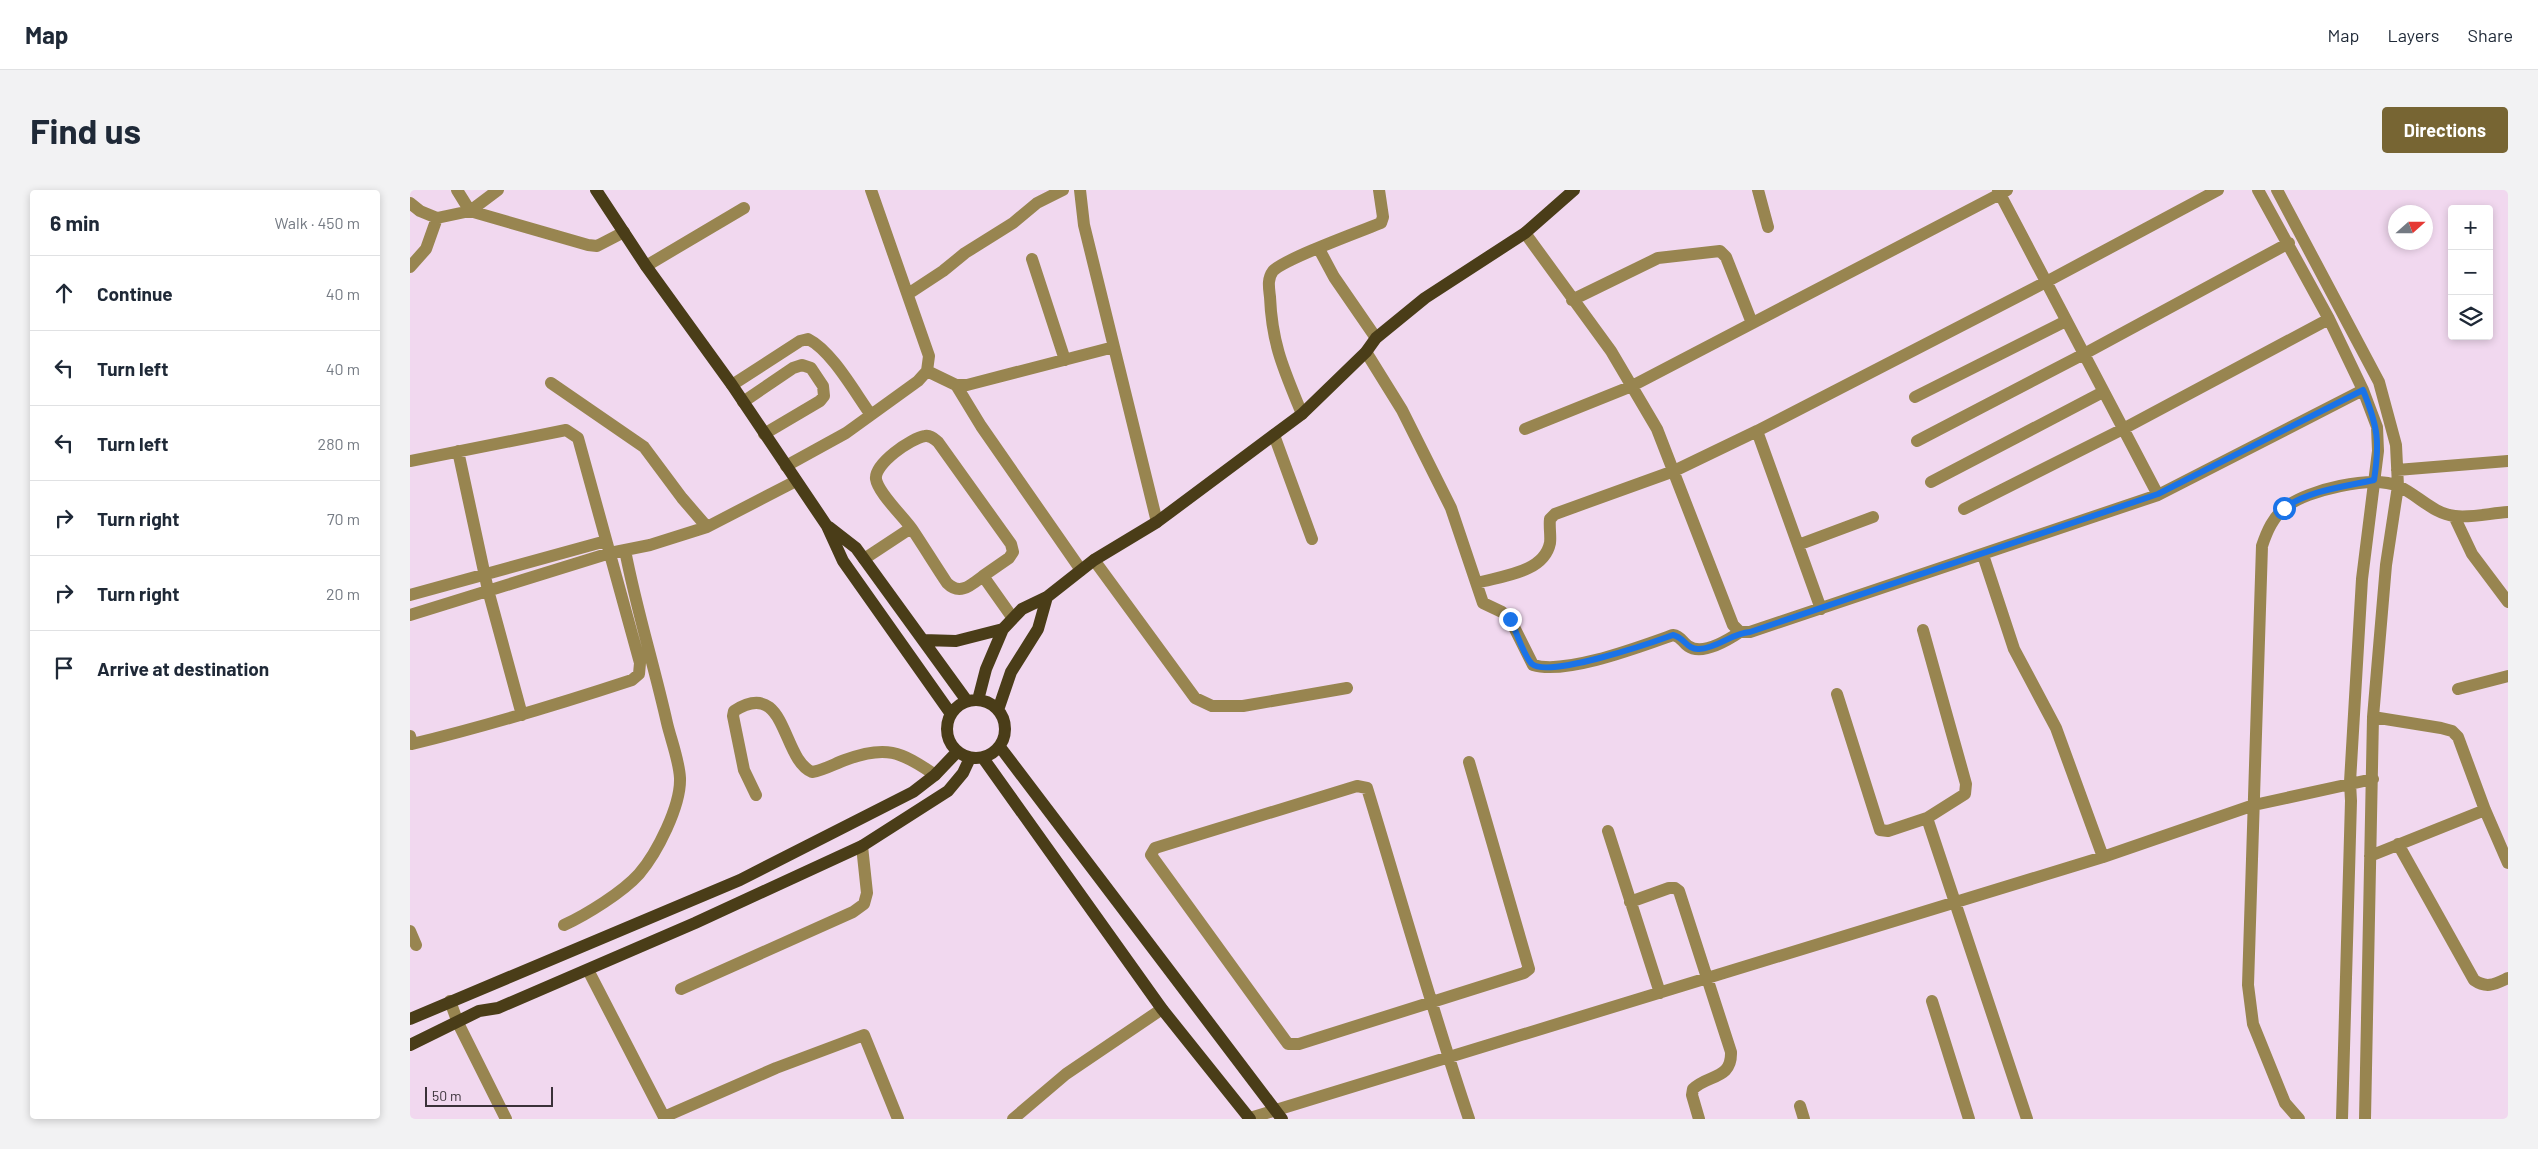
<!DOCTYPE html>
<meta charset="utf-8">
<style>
:root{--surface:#fff;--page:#f2f2f3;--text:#1f2937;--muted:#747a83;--line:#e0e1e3;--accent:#776533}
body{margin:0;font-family:Barlow,sans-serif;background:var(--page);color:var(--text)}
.controls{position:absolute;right:15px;top:15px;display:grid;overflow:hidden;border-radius:5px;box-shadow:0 2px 8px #0003}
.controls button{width:45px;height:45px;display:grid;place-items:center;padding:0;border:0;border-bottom:1px solid var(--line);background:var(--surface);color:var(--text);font:25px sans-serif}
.compass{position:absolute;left:1978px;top:15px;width:45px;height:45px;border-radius:50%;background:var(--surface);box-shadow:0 2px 8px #0003;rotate:69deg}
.scale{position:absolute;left:15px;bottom:12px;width:128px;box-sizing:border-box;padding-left:5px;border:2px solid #3a3139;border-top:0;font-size:14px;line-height:18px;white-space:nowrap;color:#3a3139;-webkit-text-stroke:4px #f1d8ef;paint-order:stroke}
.stop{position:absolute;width:15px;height:15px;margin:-11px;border:4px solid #1a73e8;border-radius:50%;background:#fff}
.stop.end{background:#1a73e8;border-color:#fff;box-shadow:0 1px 5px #0008}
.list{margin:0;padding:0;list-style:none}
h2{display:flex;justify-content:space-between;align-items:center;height:65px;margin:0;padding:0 20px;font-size:21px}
h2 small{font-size:16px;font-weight:400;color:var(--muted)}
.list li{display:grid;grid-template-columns:32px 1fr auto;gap:15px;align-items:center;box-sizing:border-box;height:75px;padding:0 20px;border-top:1px solid var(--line)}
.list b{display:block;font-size:19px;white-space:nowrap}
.list em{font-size:16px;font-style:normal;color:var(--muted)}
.icon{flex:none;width:28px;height:28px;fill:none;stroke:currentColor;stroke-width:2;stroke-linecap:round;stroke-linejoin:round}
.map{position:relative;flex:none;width:2098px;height:929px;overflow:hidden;border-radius:5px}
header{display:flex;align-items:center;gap:30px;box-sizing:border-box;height:70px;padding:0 25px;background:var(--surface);border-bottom:1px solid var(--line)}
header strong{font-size:24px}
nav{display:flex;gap:28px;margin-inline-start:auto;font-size:18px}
.intro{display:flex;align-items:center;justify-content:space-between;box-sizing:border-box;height:120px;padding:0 30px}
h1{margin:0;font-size:35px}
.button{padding:12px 22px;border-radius:5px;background:var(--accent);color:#fff;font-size:18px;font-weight:700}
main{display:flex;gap:30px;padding:0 30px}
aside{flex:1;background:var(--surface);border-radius:5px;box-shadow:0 2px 8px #0003}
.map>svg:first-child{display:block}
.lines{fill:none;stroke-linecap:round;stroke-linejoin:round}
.minor{stroke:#988550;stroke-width:12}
.major{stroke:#4a3d18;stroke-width:12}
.route{stroke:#1a73e8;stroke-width:6}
</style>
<header>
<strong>Map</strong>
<nav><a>Map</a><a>Layers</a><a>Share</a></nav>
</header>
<div class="intro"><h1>Find us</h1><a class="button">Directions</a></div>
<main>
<aside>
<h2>6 min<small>Walk · 450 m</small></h2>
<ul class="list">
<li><svg class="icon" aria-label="ahead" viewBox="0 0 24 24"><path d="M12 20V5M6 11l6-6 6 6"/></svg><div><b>Continue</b></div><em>40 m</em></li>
<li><svg class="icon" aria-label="left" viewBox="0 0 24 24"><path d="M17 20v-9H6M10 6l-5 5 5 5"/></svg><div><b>Turn left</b></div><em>40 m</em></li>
<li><svg class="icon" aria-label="left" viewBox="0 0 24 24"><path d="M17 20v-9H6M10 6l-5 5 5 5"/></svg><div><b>Turn left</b></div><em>280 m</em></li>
<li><svg class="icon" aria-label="right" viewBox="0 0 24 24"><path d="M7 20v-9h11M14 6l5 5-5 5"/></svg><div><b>Turn right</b></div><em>70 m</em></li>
<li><svg class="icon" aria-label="right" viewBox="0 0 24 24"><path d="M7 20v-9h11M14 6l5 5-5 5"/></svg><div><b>Turn right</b></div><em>20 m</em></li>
<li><svg class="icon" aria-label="arrive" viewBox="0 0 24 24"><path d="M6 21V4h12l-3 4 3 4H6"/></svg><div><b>Arrive at destination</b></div></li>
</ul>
</aside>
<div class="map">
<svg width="2098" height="929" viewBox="0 0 2098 929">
<rect width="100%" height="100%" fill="#f1d8ef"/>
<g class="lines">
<path class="minor" d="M47 0 60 21 88 0
M670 0 674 35 747 332
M1348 0 1358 37
M1597 0 1590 4 1748 305
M1848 0 1919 129 1953 200 1967 237 1968 261 1952 389 1940 592 1941 611 1932 929
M1867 0 1969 192 1986 255 1988 296 1976 375 1963 527 1955 929
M0 13 10 21 27 28 60 21 178 55 187 56 214 42
M1115 43 1201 161 1247 239 1323 435 1330 442H1340L1748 305 1953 200
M909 59 924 87 966 148
M622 69 655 170
M236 76 334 18
M0 77 16 59 27 28
M498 104 533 81 555 63 603 33 627 13 653 0
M1162 110 1248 68 1310 61 1316 67 1342 133
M956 162 992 220 1041 318 1073 413 1092 422 1100 429 1123 475C1156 485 1229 457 1263 445 1271 446 1272 452 1278 456 1292 466 1318 450 1330 442
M517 181 546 195H557L704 157
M141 193 234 257 272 308 297 337
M322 195 390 151 398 149C422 161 445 203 461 225
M546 195 571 236 671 380
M1505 207 1656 131
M333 212 383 178 392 175 401 178 413 196 414 206 410 211 354 244
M892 224C874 180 862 155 860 107 859 98 857 89 863 81 874 69 951 41 971 33L973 27 969 0
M1115 239 1222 196 1590 4 1588 0
M1347 241 1411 419
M864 245 902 349
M1507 251 1674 164 1879 53
M48 261 78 400 112 525
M0 271 156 240 168 248 230 473 229 484 222 490C149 514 77 536 2 554L0 546
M376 276 436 243 508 191 517 181 519 166 461 0
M1987 280 2098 271
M1521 292 1693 202
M1554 319 1713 239 1919 129
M2044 326 2062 364 2098 412
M1388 355 1463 327
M1573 365 1604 459 1646 538 1693 667
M454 369 501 338
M684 370 785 508 802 516H833L937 498
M573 386C561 395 550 406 537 393 525 375 514 357 502 339 493 326 468 303 466 289 464 274 501 248 515 246 521 245 524 249 528 252L601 354 603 362 599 368 573 386 602 427
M1067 393C1091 386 1134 383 1140 353 1141 346 1139 337 1140 329L1145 324 1264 281 1347 241 1636 92 1808 0
M0 405 196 351
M0 425 200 363 240 355 297 337 386 291
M1513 440 1556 594 1555 604 1517 628 1617 929
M2048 499 2098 486
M1427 504 1470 640 1478 641 1517 628
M1963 527 2031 538 2042 541 2048 547 2075 620 2098 673
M1059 572 1119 779 1114 783 889 854H878L741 665 745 658 947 596 957 598C991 709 1022 820 1059 929
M346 605 334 580 323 526 324 521C377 487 371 569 402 582 414 580 424 574 435 570 475 555 491 561 525 585
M1198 641 1250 803
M1988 654 2064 790C2077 799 2085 794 2098 788
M1960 666 2075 620
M1220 712 1259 698H1265L1269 701 1321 862C1322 890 1298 884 1283 899L1282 905 1289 929
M154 735C176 725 213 702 229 684 247 663 271 616 270 588 269 570 261 550 257 533 244 475 226 418 215 360
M0 741 6 755
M178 780 255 929
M271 799 443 722 454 714 457 703 452 656
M40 811 48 833 96 929
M1522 811 1559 929
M1390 916 1394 929
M254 927 366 878 454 845 488 929
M840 928 1693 667 1844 615 1963 589
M603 929 656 884 752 819
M1889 929 1875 913 1843 834 1838 795 1852 356C1857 341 1863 327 1876 317 1897 300 1962 285 1988 296 2007 304 2023 324 2045 326 2062 328 2081 323 2098 322"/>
<path class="major" d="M186 0 236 76 322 195 417 336 433 371 541 524
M419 337 446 358 557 511
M513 450 546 451 593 439
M537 539a29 29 0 1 1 58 0a29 29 0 1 1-58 0Z
M568 510 576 479 593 439 612 419 637 407 684 370 747 332 892 224 956 162 966 148 1015 108 1115 43 1164 0
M588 520 601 482 628 439 637 407
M590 557 872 929
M573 568 752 819 840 929
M0 829 330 690 503 602 525 585 547 562
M0 855 69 821 88 818 285 733 452 656 538 601 553 583 560 568"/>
</g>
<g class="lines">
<path class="route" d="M1100 429C1106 440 1114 467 1122 474 1139 488 1241 453 1263 445 1274 447 1277 460 1289 459 1308 458 1322 443 1340 442L1748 304 1953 200C1968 237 1970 252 1964 290 1933 297 1901 300 1874 318"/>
</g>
</svg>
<div class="controls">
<button>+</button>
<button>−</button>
<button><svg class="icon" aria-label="layers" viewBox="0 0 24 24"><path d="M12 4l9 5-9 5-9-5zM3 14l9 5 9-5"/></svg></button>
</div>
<svg class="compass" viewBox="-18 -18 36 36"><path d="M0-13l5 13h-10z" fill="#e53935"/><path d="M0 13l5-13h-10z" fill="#747a83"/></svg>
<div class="scale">50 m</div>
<div class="stop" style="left:1874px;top:318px"></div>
<div class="stop end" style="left:1100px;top:429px"></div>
</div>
</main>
